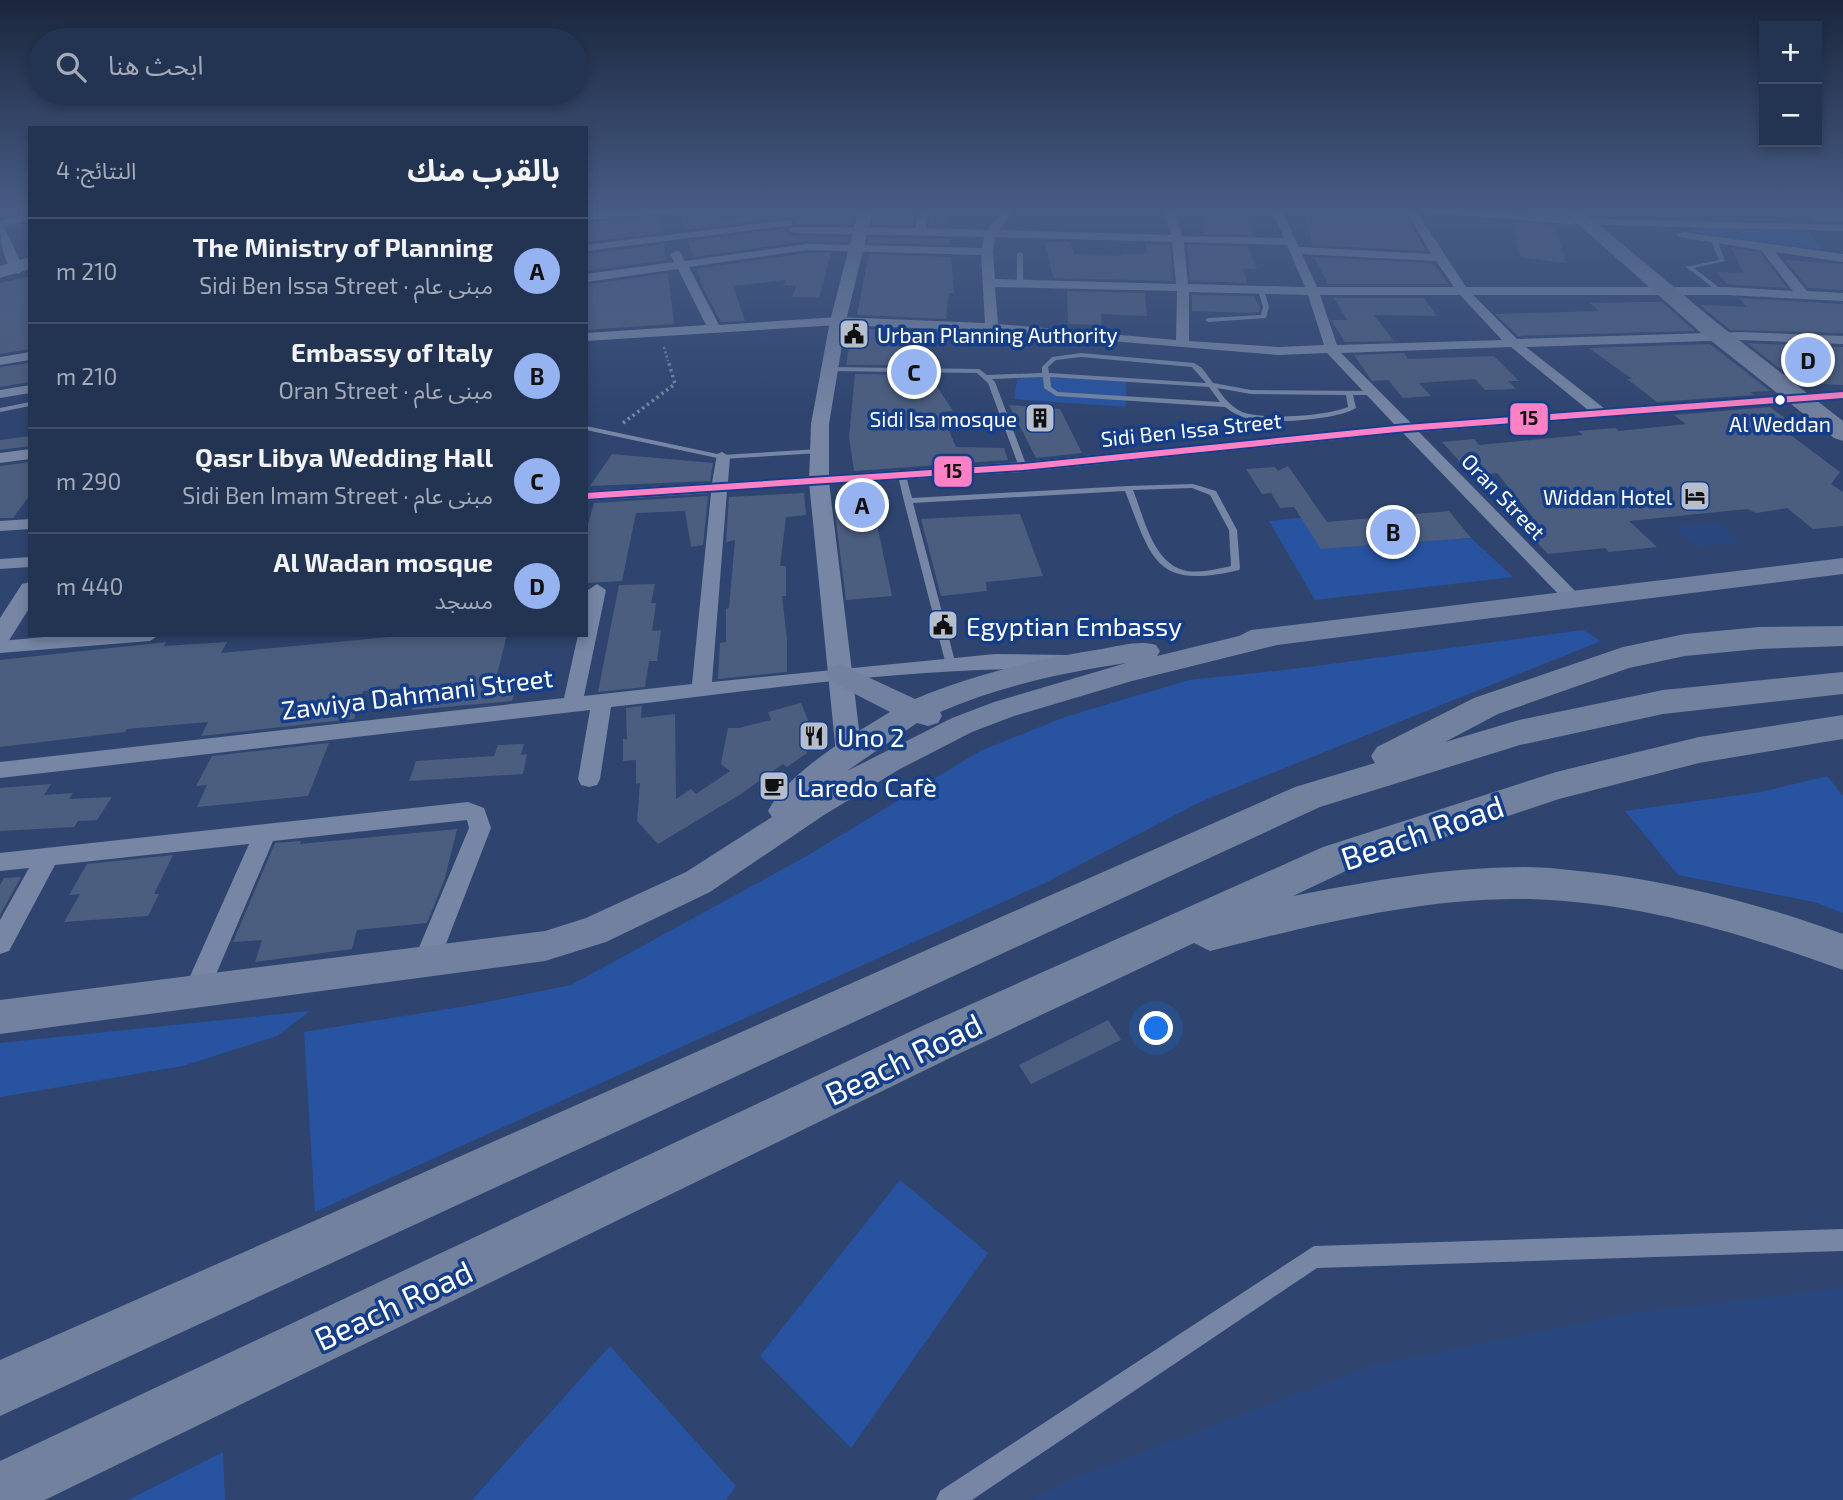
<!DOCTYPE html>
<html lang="ar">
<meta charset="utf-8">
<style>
:root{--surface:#233453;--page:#2f3f5d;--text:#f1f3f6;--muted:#a3aab8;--line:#404f6a;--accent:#95b2f1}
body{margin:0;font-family:"Exo 2","Noto Sans Arabic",sans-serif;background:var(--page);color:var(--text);direction:rtl}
.controls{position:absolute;right:21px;top:21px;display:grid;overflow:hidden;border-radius:0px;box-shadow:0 4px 10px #0003}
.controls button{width:63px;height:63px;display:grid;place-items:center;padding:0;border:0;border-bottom:2px solid var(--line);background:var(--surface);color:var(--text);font:35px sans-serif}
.you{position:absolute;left:1157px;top:1029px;width:24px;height:24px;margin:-18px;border:5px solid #fff;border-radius:50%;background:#1a73e8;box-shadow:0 0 0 10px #1a73e833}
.badge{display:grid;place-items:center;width:46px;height:46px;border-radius:50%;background:var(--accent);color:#111;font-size:23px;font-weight:700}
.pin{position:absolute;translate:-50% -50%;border:4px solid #fff;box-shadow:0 2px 7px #0006}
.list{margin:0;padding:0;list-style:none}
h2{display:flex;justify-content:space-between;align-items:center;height:91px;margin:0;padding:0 28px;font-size:30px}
h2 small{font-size:23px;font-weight:400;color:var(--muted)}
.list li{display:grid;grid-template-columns:46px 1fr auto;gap:21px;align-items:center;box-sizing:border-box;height:105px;padding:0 28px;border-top:2px solid var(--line)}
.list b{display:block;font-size:26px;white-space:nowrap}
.list p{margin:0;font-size:23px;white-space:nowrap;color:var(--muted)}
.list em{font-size:23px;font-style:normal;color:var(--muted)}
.icon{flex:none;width:38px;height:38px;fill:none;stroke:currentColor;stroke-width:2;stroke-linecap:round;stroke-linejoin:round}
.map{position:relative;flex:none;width:1843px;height:1500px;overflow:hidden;direction:ltr}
.search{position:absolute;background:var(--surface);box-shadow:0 4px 10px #0003;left:28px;top:28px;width:560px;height:77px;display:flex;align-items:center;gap:18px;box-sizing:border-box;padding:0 24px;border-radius:38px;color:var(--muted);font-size:26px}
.panel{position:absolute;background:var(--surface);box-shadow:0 4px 10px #0003;left:28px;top:126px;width:560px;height:511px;border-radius:0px;direction:rtl}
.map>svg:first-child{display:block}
.green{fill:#2753a1}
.water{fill:#29477e}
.building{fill:#4c5e7f}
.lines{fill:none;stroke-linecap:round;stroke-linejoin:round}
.path-far1{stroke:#7686a4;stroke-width:2.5;stroke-dasharray:2 2.5;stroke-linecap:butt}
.path{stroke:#7686a4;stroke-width:3.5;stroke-dasharray:2.5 3.5;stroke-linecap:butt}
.service{fill:#7686a4;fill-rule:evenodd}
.pedestrian{fill:#7686a4;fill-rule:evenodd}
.minor{fill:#7686a4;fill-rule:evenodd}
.tertiary{fill:#7686a4;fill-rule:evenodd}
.secondary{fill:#71819f;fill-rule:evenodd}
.primary{fill:#7585a2;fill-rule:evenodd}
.trunk{fill:#71819e;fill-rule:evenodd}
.bus-1-casing{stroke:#143d8a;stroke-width:10}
.bus-1{stroke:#ff80c5;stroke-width:6}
.bus-dot{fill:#fff;stroke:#143d8a;stroke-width:2.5}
.labels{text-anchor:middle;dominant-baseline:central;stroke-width:7;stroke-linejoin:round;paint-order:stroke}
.far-poi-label{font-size:21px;fill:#fff;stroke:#143d8a;text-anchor:end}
.far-bus-label{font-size:21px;fill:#fff;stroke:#143d8a}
.far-street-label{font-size:21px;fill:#fff;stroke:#143d8a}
.poi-label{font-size:26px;fill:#fff;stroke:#143d8a;text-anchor:start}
.street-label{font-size:26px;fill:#fff;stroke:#143d8a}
.near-street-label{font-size:32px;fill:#fff;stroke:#143d8a}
.line-badge{stroke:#143d8a;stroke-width:2.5}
.pale-badge-label{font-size:19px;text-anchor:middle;font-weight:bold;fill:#111}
</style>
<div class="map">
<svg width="1843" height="1500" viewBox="0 0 1843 1500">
<rect width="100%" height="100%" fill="#2f456f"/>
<path class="green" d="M1688 225 1807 230 1823 250 1698 233Z
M1018 374 1126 381V407L1014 399Z
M1306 517 1322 549 1471 538 1513 577 1315 600 1269 521Z
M1583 630 1601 641 1200 802 1045 883 315 1212 304 1032 472 1005 571 985 805 857 980 751 1065 717 1189 680 1293 669Z
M1827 776 1843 796V913L1814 902 1678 875 1625 811 1761 792Z
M310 1011 277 1036 183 1066 0 1097V1043Z
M900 1180 988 1253 851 1448 760 1356Z
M610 1346 736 1486 726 1500H472Z
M223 1452 225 1500H128Z"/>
<path class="water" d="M1717 522 1741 542 1697 547 1674 527Z
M1843 1288V1500H1032L1069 1480 1371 1366 1631 1313Z"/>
<path class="building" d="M685 208H719L723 220 792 212V208H856L852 225 795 224 794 219 788 217 685 230 680 214Z
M875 208H916L913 225H872Z
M931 208H948L949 226 929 225Z
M1204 208H1245L1254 235 1203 234Z
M1304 208 1376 213 1375 209 1402 208 1426 251 1312 245Z
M1711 208H1732L1740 220 1716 219Z
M1806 208H1843V222H1816L1802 210Z
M660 216 662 233 586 242V223Z
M1514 222 1555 225 1566 263 1520 257Z
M786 228 787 232 794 236 849 237 848 242 807 241 693 257 688 241Z
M869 237 950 239 951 245 868 243Z
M1045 242H1070L1075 254 1121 256V254H1147L1145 244 1170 245 1173 281 1053 278Z
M664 244 666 260 586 271V254Z
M1187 245 1247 246 1257 269H1243L1247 283 1190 281Z
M1731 248 1760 252 1787 288 1727 284 1716 272 1744 273Z
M807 253H831L819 298 792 297 796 286 784 285 786 280 733 286 745 321 721 322 703 288 697 269Z
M869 254 951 257 954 293H949L946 319 857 315Z
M1314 257 1432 263 1449 284H1328Z
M1785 260 1843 264V290L1808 288Z
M668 273 674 324 586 330V285Z
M30 276V349L0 354V283Z
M1067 291 1145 293 1147 316 1101 314 1102 325 1068 324Z
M1192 295 1254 296 1260 308 1259 312 1250 313 1192 311Z
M1334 298H1424L1437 316 1374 315 1394 341 1345 342 1331 320H1347Z
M1739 298 1843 304V333L1730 330 1700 305 1747 307Z
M1637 302H1662L1695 331 1518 336 1495 314 1599 311 1590 303Z
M852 328 914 331 910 365H846Z
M1747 343 1843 347V385L1799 383Z
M1710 344 1770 391 1750 392 1754 395 1657 402 1627 379H1632L1589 348Z
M1404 353 1408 359 1494 356 1519 381H1508L1516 389 1485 390 1475 379 1419 383 1431 396 1403 398 1388 380 1372 381 1354 355Z
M30 363V382L0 387V367Z
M855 374 908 375 907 382H934L953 411 941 412 956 447 1004 448 1008 460 854 471 849 437Z
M1009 405 1060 409 1082 453 1036 458Z
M1770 407 1802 431 1788 433 1840 472 1831 484 1843 492V526L1813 529 1787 508 1756 513 1747 509 1629 521 1657 547 1609 552 1605 548 1548 554 1524 528 1540 526 1497 473 1472 475 1442 442 1474 439 1479 445 1583 435 1578 431 1615 428 1619 431 1686 424 1674 415Z
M30 436V446L0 450V440Z
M612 454 713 463 710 481 590 486Z
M30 462V495L13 518H0V466Z
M1288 466 1327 522 1449 511 1471 538 1321 549 1294 507 1280 508 1271 493 1262 494 1246 469 1275 467 1278 471Z
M804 493 806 515 786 517 780 566H786V596H782L787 639V672L718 679 720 643 726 642V609L729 608 735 540 726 542 729 497Z
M708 496 703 545 691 547 685 511 636 513 622 581 586 583V531L594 503Z
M872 501 892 596 846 600 834 505Z
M1020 514 1043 576 986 582 987 591 941 596 921 519Z
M655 584 651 603H656L652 631 661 630 657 661H649L645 687 598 692 619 585Z
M410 635H507L496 679 519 678 512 701 412 710 420 687 363 691 354 719 201 736 208 722 127 729 125 732 0 747V660L166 642 164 646 227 642 221 653Z
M801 703 814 735 802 738 807 753 787 767 783 764 741 794 658 844 637 821 640 783 636 784V760L623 761V739H627L626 708 642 706 641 718 675 714 676 799 691 789 696 794 730 771 721 764 728 728H739L771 720 768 712Z
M329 743 308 796 197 807 207 785 196 786 212 756Z
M524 744 521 755 527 754 523 774 409 781 416 761 494 756 498 745Z
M51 784 44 795 73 793 69 799 112 797 97 820 78 821 74 827 0 831V788Z
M457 829 445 878 427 923 357 930 352 949 255 962 262 940 233 942 275 843 301 841 300 844Z
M173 855 154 894H159L148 916 64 922 80 894 69 895 87 864Z
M21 877 0 915V885L4 878Z
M1108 1020 1121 1040 1031 1084 1019 1065Z"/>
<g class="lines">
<path class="path-far1" d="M664 347 668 361"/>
<path class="path" d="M623 423 675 384 668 360"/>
<path class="service" d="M1714 238 1717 240 1725 261 1694 268 1722 290V292L1720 293 1686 267 1719 260 1711 240Z
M1020 252 1023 254V284L1020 286 1017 284V254Z
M1261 288 1264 290 1269 307 1266 318 1208 322 1205 320 1208 318 1261 315 1263 307 1258 290Z
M1081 353 1194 363 1202 368 1213 383 1251 390 1373 391 1377 393 1373 395H1353L1356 408C1337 420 1273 424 1250 419 1241 417 1233 413 1225 407L1056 396 1044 388 1043 377 992 379 995 382 1027 467 1023 469 1019 467 988 383 977 373 829 371 826 369 829 367 979 369 987 375 1042 373V367L1052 357ZM1081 357 1192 367 1206 383 1049 373 1048 367 1056 360ZM1050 377 1209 387 1220 402 1058 392 1051 387ZM1217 388 1251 394 1346 395 1348 407C1326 416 1261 421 1240 411 1230 405 1223 397 1217 388Z
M30 402V406L0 412V408Z
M586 426 722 455 820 449 824 451 820 453 722 459 586 430Z
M899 474H902L906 476 912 498 1128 486 1193 484 1216 491 1237 530 1240 568 1239 570C1155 590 1152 560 1125 491L913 503 956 665 951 668 946 665 904 501 898 476ZM1192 488 1210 495 1229 530 1231 566C1217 569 1202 573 1187 571 1153 565 1144 517 1133 490Z"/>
<path class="pedestrian" d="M1843 1229V1251L1317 1268 972 1500H936L940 1491 1314 1246Z"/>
<path class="minor" d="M646 209H683L678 212 586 220V214Z
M919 209H929L926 228 987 230 1005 209H1015L999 230 1171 235 1165 209H1175L1182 236 1284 238 1271 209H1281L1299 247 1431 254 1405 209H1415L1466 287H1727L1793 291 1761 250 1679 237 1677 235 1683 232 1843 254V262L1775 252 1807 291 1843 293V301L1727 295H1473L1517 339 1739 332 1843 336V344L1739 340 1526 347 1605 409 1843 391V399L1419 432 1579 595 1582 599 1573 605 1567 603 1403 433 1023 472 727 491 712 682 995 654 1065 655 1072 657 1075 662 1072 667 1065 669C913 666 761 690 611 707L600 779 597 785 589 787 581 785 578 779 590 710 0 778V762L564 698 578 635H586L588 590 597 584 606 590 584 696 692 684 711 493 586 501V491L712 483 717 454 722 452 730 457 728 482 1023 462 1395 425 1327 353 1278 355 992 331 838 325 586 341V333L706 325 678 269 586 282V274L674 262 670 254 676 251 680 252 685 261 807 244 982 248 984 237 794 233 788 230 794 227 915 228ZM995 237 1172 242 1176 284 995 279 993 252ZM1184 242 1287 245 1305 287 1188 284ZM807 250 981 255 985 323 838 317 719 325 689 267ZM1302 254 1436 261 1454 287H1317ZM995 287 1177 291 1176 340 998 324ZM1189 292 1308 295 1324 345 1278 347 1189 341ZM1320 295H1460L1502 340 1337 345ZM1511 347 1588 410 1411 423 1341 353Z
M1420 209H1458L1570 218 1843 225V231L1570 224 1425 212Z
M30 214V220L4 226 24 270 18 274C2 266 0 236 0 221Z
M788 220 792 221V225L586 251V245Z
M30 352V360L0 365V357Z
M30 385V393L0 398V390Z
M30 449V459L0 463V453Z
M30 519V529L0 531V521Z
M30 557V567L0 569V559Z
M67 635H159L150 641 0 653V641Z
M468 802 484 808 491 828 439 962 435 970 426 973 417 970 413 962 469 828 467 820 273 841 205 1000 196 1004 187 1000 183 992 249 844 55 865 9 951 0 954V920L29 868 0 871V853Z"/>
<path class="tertiary" d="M859 209H873L846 321 829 424V482L862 754 858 761 849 764 840 761 836 754 809 482 811 424 830 321Z
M30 582V607L8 642 0 644V618L22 584Z"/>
<path class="secondary" d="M1843 558V574L1277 645 1132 681 1014 716 972 732 900 769 824 815 710 892 606 942 545 961 0 1034V1000L545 931 586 918 686 872 772 817 768 811C789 771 852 735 890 712L830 681 826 674 830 667 840 664 915 699C975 674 1038 659 1102 649 1120 646 1139 640 1156 645L1160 651 1157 656 1239 636 1251 630ZM1126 663 994 702 952 718 847 771 917 723 928 726 938 723 942 716 940 712C999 686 1062 673 1126 663Z"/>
<path class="primary" d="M30 257V269L0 278V266Z"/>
<path class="trunk" d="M1561 209H1580L1716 322 1843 421V441L1834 438 1700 332Z
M1843 626V646L1759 649 1685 656 1629 668 1498 714 1445 742 1519 720 1663 690 1843 672V694L1663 714 1520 745 1320 807 0 1416V1360L1295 787 1375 763 1371 756 1377 747 1474 698 1623 647 1685 634 1759 627Z
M1843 715V739L1699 763 1559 799 1350 869 1293 896C1369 881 1447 867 1525 867 1547 867 1568 870 1589 872 1677 882 1760 904 1843 934V970C1742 933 1637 902 1529 899 1422 897 1313 925 1210 951L1194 943 952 1057 45 1500H0V1461L920 1027 1323 847 1556 772 1699 737Z"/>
<g class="bus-1-casing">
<path id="bus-1" d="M586 496 1023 467 1406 428 1843 395"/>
</g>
<use href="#bus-1" class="bus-1"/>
</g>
<linearGradient id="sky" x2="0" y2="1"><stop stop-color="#1a263d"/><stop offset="0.5" stop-color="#475c85"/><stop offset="1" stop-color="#475c85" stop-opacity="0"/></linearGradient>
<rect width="1843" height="419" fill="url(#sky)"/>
<defs>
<g id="civic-square" transform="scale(1.575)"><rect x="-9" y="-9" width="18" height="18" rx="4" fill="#b6becd" stroke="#143d8a"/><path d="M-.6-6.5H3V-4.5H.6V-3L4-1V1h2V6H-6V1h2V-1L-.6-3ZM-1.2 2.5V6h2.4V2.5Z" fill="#111"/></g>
<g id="building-square" transform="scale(1.575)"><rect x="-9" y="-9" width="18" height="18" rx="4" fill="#b6becd" stroke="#143d8a"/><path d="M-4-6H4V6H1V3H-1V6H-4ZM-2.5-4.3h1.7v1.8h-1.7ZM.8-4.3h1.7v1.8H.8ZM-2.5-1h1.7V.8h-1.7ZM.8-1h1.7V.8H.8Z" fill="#111"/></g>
<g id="hotel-square" transform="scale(1.575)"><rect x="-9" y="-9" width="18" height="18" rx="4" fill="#b6becd" stroke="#143d8a"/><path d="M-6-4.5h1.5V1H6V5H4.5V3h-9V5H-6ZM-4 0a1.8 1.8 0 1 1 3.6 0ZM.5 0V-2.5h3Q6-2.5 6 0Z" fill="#111"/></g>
<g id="restaurant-square" transform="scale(1.575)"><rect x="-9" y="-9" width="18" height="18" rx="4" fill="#b6becd" stroke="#143d8a"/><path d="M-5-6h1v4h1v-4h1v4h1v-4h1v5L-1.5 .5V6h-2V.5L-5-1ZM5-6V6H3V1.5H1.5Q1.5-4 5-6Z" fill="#111"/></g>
<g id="cafe-square" transform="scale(1.575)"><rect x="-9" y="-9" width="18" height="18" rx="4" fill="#b6becd" stroke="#143d8a"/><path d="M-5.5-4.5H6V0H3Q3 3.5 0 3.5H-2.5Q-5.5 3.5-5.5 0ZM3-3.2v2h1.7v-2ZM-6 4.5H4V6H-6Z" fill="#111"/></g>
</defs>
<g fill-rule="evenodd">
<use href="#civic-square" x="854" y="334"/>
<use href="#building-square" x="1040" y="418"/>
<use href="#hotel-square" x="1695" y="496"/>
<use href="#civic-square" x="943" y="625"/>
<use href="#restaurant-square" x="814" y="736"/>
<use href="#cafe-square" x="774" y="786"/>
</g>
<circle class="bus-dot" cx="1780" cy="400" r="6"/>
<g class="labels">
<g class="far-poi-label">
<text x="877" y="334" text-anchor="start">Urban Planning Authority</text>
<text x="1017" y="418">Sidi Isa mosque</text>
<text x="1672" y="496">Widdan Hotel</text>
</g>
<g class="far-bus-label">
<text x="1780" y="423">Al Weddan</text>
</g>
<g class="far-street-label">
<text transform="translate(1191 429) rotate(-6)">Sidi Ben Issa Street</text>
<text transform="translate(1504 496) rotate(46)">Oran Street</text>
</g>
<g class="poi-label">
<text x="966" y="625">Egyptian Embassy</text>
<text x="837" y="736">Uno 2</text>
<text x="797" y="786">Laredo Cafè</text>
</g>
<g class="street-label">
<text transform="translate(417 693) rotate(-7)">Zawiya Dahmani Street</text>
</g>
<g class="near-street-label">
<text transform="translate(1422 831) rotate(-19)">Beach Road</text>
<text transform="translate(903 1058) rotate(-26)">Beach Road</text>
<text transform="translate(393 1304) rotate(-25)">Beach Road</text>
</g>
</g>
<g class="line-badge">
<rect x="1509" y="402" width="40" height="34" rx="7" fill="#ff80c5"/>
<rect x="933" y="455" width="40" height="33" rx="7" fill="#ff80c5"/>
</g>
<g class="pale-badge-label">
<text x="1529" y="425">15</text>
<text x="953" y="478">15</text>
</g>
</svg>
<div class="controls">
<button>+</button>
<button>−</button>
</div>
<div class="you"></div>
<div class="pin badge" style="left:862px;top:505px">A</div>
<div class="pin badge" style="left:1393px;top:532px">B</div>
<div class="pin badge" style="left:914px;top:372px">C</div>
<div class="pin badge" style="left:1808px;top:360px">D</div>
<div class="search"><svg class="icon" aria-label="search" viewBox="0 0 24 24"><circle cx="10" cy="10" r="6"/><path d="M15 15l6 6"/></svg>ابحث هنا</div>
<section class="panel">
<h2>بالقرب منك<small>النتائج: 4</small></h2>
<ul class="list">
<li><span class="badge">A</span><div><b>The Ministry of Planning</b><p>مبنى عام · Sidi Ben Issa Street</p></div><em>210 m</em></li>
<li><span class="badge">B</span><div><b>Embassy of Italy</b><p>مبنى عام · Oran Street</p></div><em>210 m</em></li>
<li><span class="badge">C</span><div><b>Qasr Libya Wedding Hall</b><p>مبنى عام · Sidi Ben Imam Street</p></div><em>290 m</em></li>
<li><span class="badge">D</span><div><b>Al Wadan mosque</b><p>مسجد</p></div><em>440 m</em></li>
</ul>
</section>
</div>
